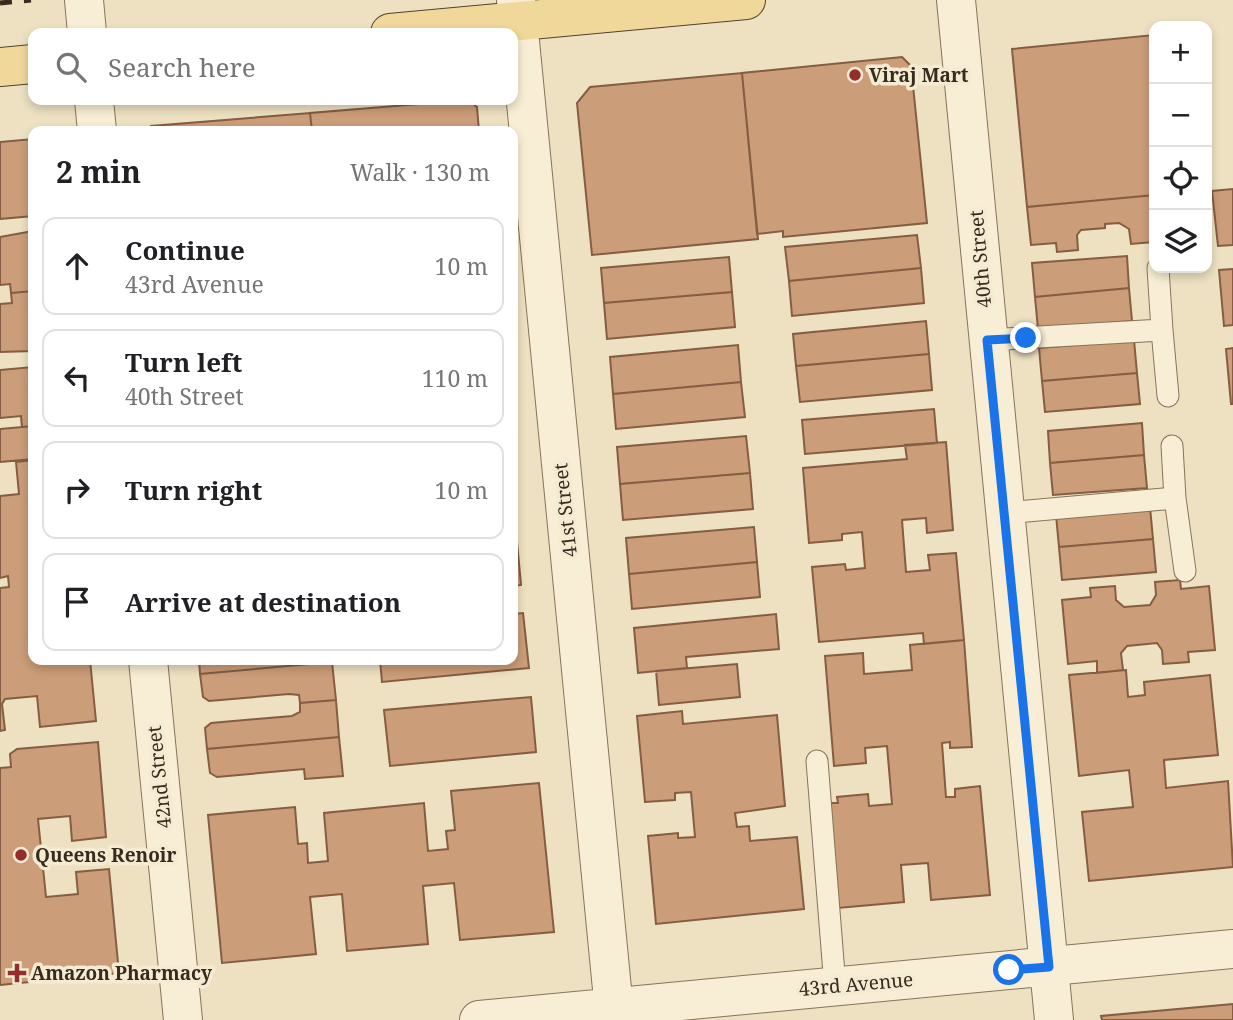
<!DOCTYPE html>
<meta charset="utf-8">
<style>
:root{--surface:#fff;--page:#f6f6f6;--text:#202124;--muted:#757577;--line:#e0e0e0}
body{margin:0;font-family:"Noto Serif",serif;background:var(--page);color:var(--text)}
.controls{position:absolute;right:21px;top:21px;display:grid;overflow:hidden;border-radius:14px;box-shadow:0 4px 10px #0003}
.controls button{width:63px;height:63px;display:grid;place-items:center;padding:0;border:0;border-bottom:2px solid var(--line);background:var(--surface);color:var(--text);font:35px sans-serif}
.stop{position:absolute;width:21px;height:21px;margin:-16px;border:5px solid #1a73e8;border-radius:50%;background:#fff}
.stop.end{background:#1a73e8;border-color:#fff;box-shadow:0 2px 7px #0008}
.list{margin:0;padding:0;list-style:none}
h2{display:flex;justify-content:space-between;align-items:center;height:91px;margin:0;padding:0 28px;font-size:30px}
h2 small{font-size:23px;font-weight:400;color:var(--muted)}
.list li{display:grid;grid-template-columns:46px 1fr auto;gap:21px;align-items:center;box-sizing:border-box;height:98px;margin:0 14px 14px;padding:0 14px;border:2px solid var(--line);border-radius:14px}
.list b{display:block;font-size:26px;white-space:nowrap}
.list p{margin:0;font-size:23px;white-space:nowrap;color:var(--muted)}
.list em{font-size:23px;font-style:normal;color:var(--muted)}
.icon{flex:none;width:38px;height:38px;fill:none;stroke:currentColor;stroke-width:2;stroke-linecap:round;stroke-linejoin:round}
.map{position:relative;flex:none;width:1233px;height:1020px;overflow:hidden}
.search{position:absolute;background:var(--surface);box-shadow:0 4px 10px #0003;left:28px;top:28px;width:490px;height:77px;display:flex;align-items:center;gap:18px;box-sizing:border-box;padding:0 24px;border-radius:14px;color:var(--muted);font-size:26px}
.panel{position:absolute;background:var(--surface);box-shadow:0 4px 10px #0003;left:28px;top:126px;width:490px;height:539px;border-radius:14px}
.map>svg:first-child{display:block}
.building{fill:#cb9d79;stroke:#855d40;stroke-width:2}
.lines{fill:none;stroke-linecap:round;stroke-linejoin:round}
.lane-casing{stroke:#87735a;stroke-width:23}
.street-casing{stroke:#87735a;stroke-width:40}
.primary-casing{stroke:#54412e;stroke-width:40}
.lane{stroke:#f8eed5;stroke-width:21}
.street{stroke:#f8eed5;stroke-width:38}
.primary{stroke:#f0d79a;stroke-width:38}
.rail{stroke:#372a1e;stroke-width:5;stroke-dasharray:12 12;stroke-linecap:butt}
.route{stroke:#1a73e8;stroke-width:9}
.poi-dot{fill:#942d2b;stroke:#f5ebd2;stroke-width:2.5}
.labels{text-anchor:middle;dominant-baseline:central;stroke-width:7;stroke-linejoin:round;paint-order:stroke}
.poi-label{font-size:19px;font-weight:bold;fill:#372a1e;stroke:#f5ebd2;text-anchor:start}
.street-label{font-size:19px;fill:#372a1e;stroke:#f5ebd2}
</style>
<div class="map">
<svg width="1233" height="1020" viewBox="0 0 1233 1020">
<rect width="100%" height="100%" fill="#ede1c2"/>
<path class="building" d="M1154 35V195L1027 207 1012 49Z
M902 57 911 66 927 223 783 237V231L757 234 742 73Z
M742 73 758 239 592 255 577 103 590 87Z
M468 100 477 107 479 131H312L310 113Z
M310 113 312 131H148L151 126Z
M33 139V216L0 219V142Z
M1233 189V245L1218 246 1212 191Z
M1154 195 1153 242 1131 244 1129 229 1119 223 1105 224V228L1081 230 1077 235 1078 250 1057 252 1056 243 1031 245 1027 207Z
M33 231V291L11 293 10 284 0 285V237Z
M917 235 921 268 789 281 785 247Z
M1127 256 1129 288 1035 297 1032 263Z
M729 257 732 292 604 303 601 268Z
M921 268 924 303 792 316 789 281Z
M1233 269V325L1224 326 1219 270Z
M1129 288 1132 321 1038 329 1035 297Z
M33 291V351L0 352V304L12 303 11 293Z
M732 292 735 327 607 339 604 303Z
M926 321 929 354 796 366 793 334Z
M1134 340 1137 373 1042 381 1039 348Z
M738 345 741 382 613 394 610 357Z
M1233 348V404H1231L1226 349Z
M929 354 932 390 800 402 796 366Z
M33 367V426L22 427 21 416 0 418V370Z
M1137 373 1140 404 1045 412 1042 381Z
M741 382 745 417 616 429 613 394Z
M934 409 937 443 805 454 802 420Z
M1142 423 1144 455 1050 463 1048 431Z
M33 426V459L0 462V429Z
M746 436 750 473 620 484 617 447Z
M946 442 953 530 927 533 926 518 902 520 906 572 930 570 928 555 956 553 964 640 924 644 923 633 819 642 812 567 845 564 846 570 865 568 862 532 842 534V540L809 543 803 468 907 459 905 445Z
M1144 455 1147 488 1053 495 1050 463Z
M33 460V660H90L96 721 40 727 37 696 5 699 2 704 5 730 0 731V588L9 587 8 576 0 578V496L19 494 16 462Z
M750 473 753 509 623 520 620 484Z
M1150 507 1153 539 1059 547 1056 515Z
M754 527 757 562 629 574 626 538Z
M513 531H516L521 585 513 586Z
M1153 539 1156 572 1062 580 1059 547Z
M757 562 760 597 632 609 629 574Z
M1180 580 1181 589 1209 586 1215 650 1188 652 1189 662 1163 664 1162 650 1157 643 1127 646 1121 653 1123 670 1097 673V661L1068 664 1062 600 1091 597 1090 588 1115 586 1116 600 1124 607 1150 605 1156 595 1155 582Z
M523 613 529 668 382 682 380 660H513V614Z
M776 614 779 649 686 657 687 668 638 673 634 628Z
M964 640 972 747 950 748V742L942 743 946 797H955V789L980 786 990 895 931 900 928 863 901 865 904 902 838 908 829 803H838L837 797 868 794 869 806 892 804 887 746 865 748 866 763 834 766 825 656 863 653 864 674 912 670 910 645Z
M199 660H332V662L200 674Z
M332 662 336 700 300 703 299 695 289 694 209 701 203 697 200 674Z
M737 664 740 697 659 705 656 671Z
M1126 670 1128 697 1145 695 1144 682 1210 675 1218 755 1164 760 1166 788 1228 781 1233 867 1089 881 1082 812 1133 807 1129 770 1079 776 1069 675Z
M531 697 536 752 390 766 384 710Z
M336 700 339 737 207 749 205 728 211 723 292 716 300 712V703Z
M682 711 683 724 777 715 785 806 735 813 737 827 749 826 750 841 797 837 804 909 656 924 648 836 678 833V838L695 837 691 792 675 793V800L645 802 637 716Z
M339 737 343 776 305 779 304 769 217 777 210 773 207 749Z
M98 742 106 837 72 841 70 816 38 819 46 897 78 894 76 872 109 869 119 973 0 985V768L11 767 10 754 17 749Z
M539 783 554 932 460 940 454 883 423 886 428 944 347 951 342 894 310 897 316 954 222 963 208 815 295 807 298 844 307 843 308 863 328 861 324 813 424 803 428 851 448 849 446 831 455 830 451 791Z
M1233 1004V1020H1102L1101 1016Z"/>
<g class="lines">
<g class="lane-casing">
<path id="lane" d="M1158 268 1162 330
M987 340 1162 330 1168 396
M1172 446 1175 498
M1004 513 1175 498 1185 571
M817 761 835 986"/>
</g>
<g class="street-casing">
<path id="street" d="M84 0 87 33
M516 0 615 1020
M956 0 1054 1020
M94 100 97 131
M148 660 183 1020
M479 1020 1233 949"/>
</g>
<g class="primary-casing">
<path id="primary" d="M390 33 746 0
M0 67 33 64"/>
</g>
<use href="#lane" class="lane"/>
<use href="#street" class="street"/>
<use href="#primary" class="primary"/>
<path class="rail" d="M0 3 31 0"/>
</g>
<g class="lines">
<path class="route" d="M1009 970 1049 967 987 340 1026 338"/>
</g>
<g class="poi-dot">
<circle cx="855" cy="75" r="7"/>
<circle cx="21" cy="855" r="7"/>
<path d="M13.5 962.5h7v7h7v7h-7v7h-7v-7h-7v-7h7z"/>
</g>
<g class="labels">
<g class="poi-label">
<text x="869" y="75">Viraj Mart</text>
<text x="35" y="855">Queens Renoir</text>
<text x="31" y="973">Amazon Pharmacy</text>
</g>
<g class="street-label">
<text transform="translate(980 259) rotate(-95)">40th Street</text>
<text transform="translate(565 510) rotate(-96)">41st Street</text>
<text transform="translate(159 777) rotate(-96)">42nd Street</text>
<text transform="translate(856 984) rotate(-5)">43rd Avenue</text>
</g>
</g>
</svg>
<div class="controls">
<button>+</button>
<button>−</button>
<button><svg class="icon" aria-label="locate" viewBox="0 0 24 24"><circle cx="12" cy="12" r="6"/><path d="M12 2v4M12 18v4M2 12h4M18 12h4"/></svg></button>
<button><svg class="icon" aria-label="layers" viewBox="0 0 24 24"><path d="M12 4l9 5-9 5-9-5zM3 14l9 5 9-5"/></svg></button>
</div>
<div class="stop" style="left:1009px;top:970px"></div>
<div class="stop end" style="left:1026px;top:338px"></div>
<div class="search"><svg class="icon" aria-label="search" viewBox="0 0 24 24"><circle cx="10" cy="10" r="6"/><path d="M15 15l6 6"/></svg>Search here</div>
<section class="panel">
<h2>2 min<small>Walk · 130 m</small></h2>
<ul class="list">
<li><svg class="icon" aria-label="ahead" viewBox="0 0 24 24"><path d="M12 20V5M6 11l6-6 6 6"/></svg><div><b>Continue</b><p>43rd Avenue</p></div><em>10 m</em></li>
<li><svg class="icon" aria-label="left" viewBox="0 0 24 24"><path d="M17 20v-9H6M10 6l-5 5 5 5"/></svg><div><b>Turn left</b><p>40th Street</p></div><em>110 m</em></li>
<li><svg class="icon" aria-label="right" viewBox="0 0 24 24"><path d="M7 20v-9h11M14 6l5 5-5 5"/></svg><div><b>Turn right</b></div><em>10 m</em></li>
<li><svg class="icon" aria-label="arrive" viewBox="0 0 24 24"><path d="M6 21V4h12l-3 4 3 4H6"/></svg><div><b>Arrive at destination</b></div></li>
</ul>
</section>
</div>
